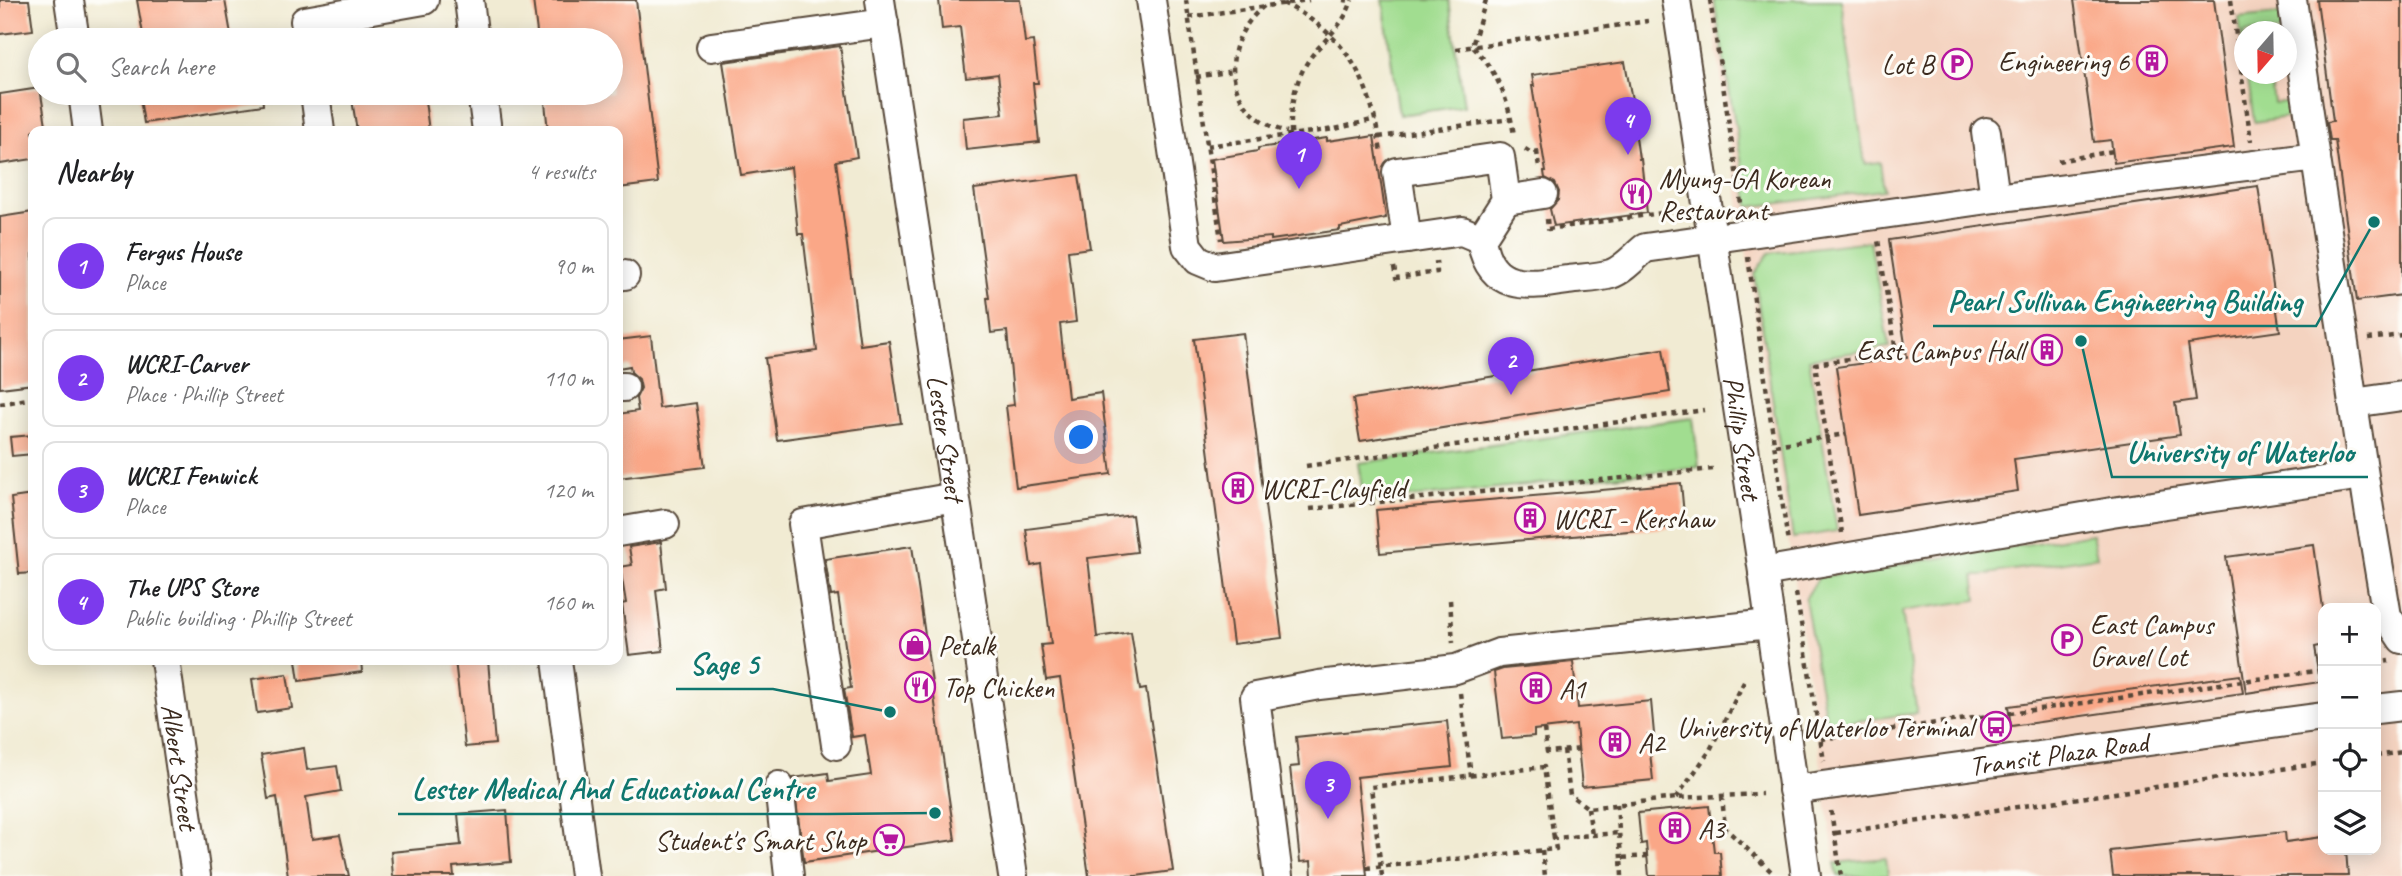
<!DOCTYPE html>
<meta charset="utf-8">
<style>
:root{--surface:#fff;--page:#f2f2f2;--text:#202124;--muted:#757577;--line:#e0e0e0;--accent:#7c3aed}
body{margin:0;font-family:Caveat,sans-serif;background:var(--page);color:var(--text)}
.controls{position:absolute;right:21px;bottom:21px;display:grid;overflow:hidden;border-radius:14px;box-shadow:0 4px 18px #0003}
.controls button{width:63px;height:63px;display:grid;place-items:center;padding:0;border:0;border-bottom:2px solid var(--line);background:var(--surface);color:var(--text);font:35px sans-serif}
.compass{position:absolute;left:2234px;top:21px;width:63px;height:63px;border-radius:50%;background:var(--surface);box-shadow:0 4px 18px #0003;rotate:200deg}
.you{position:absolute;left:1082px;top:438px;width:24px;height:24px;margin:-18px;border:5px solid #fff;border-radius:50%;background:#1a73e8;box-shadow:0 0 0 10px #1a73e833}
.badge{display:grid;place-items:center;width:46px;height:46px;border-radius:50%;background:var(--accent);color:#fff;font-size:23px;font-weight:700}
.pin{position:absolute;translate:-50% -58px;filter:drop-shadow(0 2px 4px #0008)}
.pin::after{content:'';position:absolute;top:37px;width:24px;height:21px;background:inherit;clip-path:polygon(0 0,100% 0,50% 100%)}
.list{margin:0;padding:0;list-style:none}
h2{display:flex;justify-content:space-between;align-items:center;height:91px;margin:0;padding:0 28px;font-size:30px}
h2 small{font-size:23px;font-weight:400;color:var(--muted)}
.list li{display:grid;grid-template-columns:46px 1fr auto;gap:21px;align-items:center;box-sizing:border-box;height:98px;margin:0 14px 14px;padding:0 14px;border:2px solid var(--line);border-radius:14px}
.list b{display:block;font-size:26px;white-space:nowrap}
.list p{margin:0;font-size:23px;white-space:nowrap;color:var(--muted)}
.list em{font-size:23px;font-style:normal;color:var(--muted)}
.icon{flex:none;width:38px;height:38px;fill:none;stroke:currentColor;stroke-width:2;stroke-linecap:round;stroke-linejoin:round}
.map{position:relative;flex:none;width:2402px;height:876px;overflow:hidden}
.search{position:absolute;background:var(--surface);box-shadow:0 4px 18px #0003;left:28px;top:28px;width:595px;height:77px;display:flex;align-items:center;gap:18px;box-sizing:border-box;padding:0 24px;border-radius:38px;color:var(--muted);font-size:26px}
.panel{position:absolute;background:var(--surface);box-shadow:0 4px 18px #0003;left:28px;top:126px;width:595px;height:539px;border-radius:14px}
.map>svg:first-child{display:block}
.built{fill:#f4d3c0;fill-rule:evenodd}
.green{fill:#a1dd90;stroke:#6e8457;stroke-width:2}
.building{fill:#faa787}
.lines{fill:none;stroke-linecap:round;stroke-linejoin:round}
.minor-casing{stroke:#564739;stroke-width:32}
.path{stroke:#564739;stroke-width:4.5;stroke-dasharray:5 5;stroke-linecap:butt}
.minor{stroke:#fff;stroke-width:28}
.labels{text-anchor:middle;dominant-baseline:central;stroke-width:6;stroke-linejoin:round;paint-order:stroke}
.poi-label{font-size:28px;fill:#3b2a1e;stroke:#fdfcf7;text-anchor:start}
.street-label{font-size:28px;fill:#3b2a1e;stroke:#fdfcf7}
.leader{fill:none;stroke:#0f766e;stroke-width:2.5}
.callout-dot{fill:#0f766e;stroke:#fdfcf7;stroke-width:2.5}
.callout-label{font-size:30px;text-anchor:middle;font-weight:bold;fill:#0f766e;stroke:#fdfcf7;stroke-width:6;stroke-linejoin:round;paint-order:stroke}
</style>
<div class="map">
<svg width="2402" height="876" viewBox="0 0 2402 876">
<rect width="100%" height="100%" fill="#fdfcf7"/>
<filter id="ink" filterUnits="userSpaceOnUse"><feTurbulence type="fractalNoise" baseFrequency=".0143" numOctaves="2"/><feDisplacementMap in="SourceGraphic" scale="14" xChannelSelector="R" yChannelSelector="G"/><feConvolveMatrix kernelMatrix="1 2 1 2 8 2 1 2 1" color-interpolation-filters="sRGB"/></filter>
<filter id="wash" filterUnits="userSpaceOnUse"><feTurbulence type="fractalNoise" baseFrequency=".00686" numOctaves="4" result="noise"/><feDisplacementMap in="SourceGraphic" scale="28" xChannelSelector="R" yChannelSelector="G"/><feGaussianBlur stdDeviation="1.57" result="paint"/><feColorMatrix in="noise" values="0 0 0 0 0 0 0 0 0 0 0 0 0 0 0 0 0 1.4 0 .05"/><feComposite in="paint" operator="in"/></filter>
<g filter="url(#wash)">
<rect width="100%" height="100%" fill="#f1ebd3"/>
<path class="built" d="M1710 0H2402V876H1837ZM2244 32H2286V74H2244ZM2323 608H2376V850H2323Z"/>
<path class="green" d="M1383 0H1449L1464 106 1399 115Z
M1714 0H1841L1865 164 1880 162 1884 190 1749 207Z
M2284 13 2286 31 2244 32V58L2239 18Z
M2247 74H2270L2274 103 2294 101 2297 110H2294L2295 116 2254 122Z
M1870 241 1889 347 1809 359 1837 531 1793 538 1754 274 1769 253Z
M1693 418 1699 467 1364 502 1358 463Z
M2092 534 2097 557 1974 576 1977 600 1902 611 1917 713 1827 725 1805 599 1819 577Z
M1886 858 1888 876H1838L1835 863Z"/>
<g id="blocks">
<path class="building" d="M0 0H29L33 30 0 34Z
M137 0H225L232 40H144Z
M533 0H636L658 183 618 188V131H548L544 93H611V40H538Z
M939 0H1020L1025 42 1033 41 1038 83H1033L1039 142 966 150 963 118 1003 114 998 74 966 78 960 27 942 29Z
M2074 0H2214L2234 147 2114 163 2111 140 2094 142Z
M2317 0H2402V295L2357 301 2335 140H2330L2327 122 2333 121Z
M840 46 857 157 836 161 860 345 889 341 901 423 777 440 765 358 817 351 803 234H798L791 167 741 175 723 62Z
M1625 62 1635 116H1633L1639 159H1641L1647 213 1554 226 1550 209 1558 200 1559 192 1555 183 1545 178 1544 172H1546L1532 86H1534L1532 75Z
M40 88 47 131H33V159L0 164V94Z
M139 93H262L263 105 144 123Z
M351 93H424L429 131H357Z
M1362 136V138L1374 136 1386 218 1340 227V230L1271 240V237L1224 241 1212 159 1258 151V148L1327 138V141Z
M1079 175 1090 248 1068 251 1076 322 1060 324 1068 398 1101 393 1111 474 1016 487 1006 406 1014 405 1007 331 991 333 987 298H989L974 189Z
M2258 186 2280 331 2188 344 2196 400 2175 403 2180 435 2014 459 2018 491 1858 515 1836 367 1907 357 1889 240Z
M33 212V384L0 388V217Z
M1243 333 1282 638 1233 644 1194 339Z
M651 336 659 408 696 403 705 467 618 478V414L638 411 636 398 641 388 639 379 631 372 630 366 618 368V340Z
M1663 349 1670 392 1360 441 1353 399Z
M33 435V454L12 456 10 437Z
M1681 483 1685 526 1380 553 1376 510Z
M33 495V573L19 574 11 498Z
M1132 515 1137 552 1088 558 1097 637 1131 632 1140 690 1146 689 1173 871 1136 876H1089L1060 678 1046 680 1041 645 1051 644 1041 564 1031 566 1026 529Z
M661 542 666 588 656 590 663 651 629 655 622 604 626 603 620 567 632 565 629 547Z
M2314 545 2323 608V645L2314 647 2320 682 2246 693 2226 557Z
M912 546 955 840 804 862 793 778 828 773 829 781 871 775 865 735 852 737 844 689 851 688 838 595 831 596 825 559Z
M296 660H361L362 672 299 681Z
M455 660H488L495 744 465 747Z
M1573 662 1578 708 1651 701 1654 734H1648L1653 780 1582 787 1576 725 1534 730V736L1502 739 1494 672 1503 669Z
M287 674 292 708 257 713 252 679Z
M2240 675 2243 693 2011 726 2008 706Z
M1447 721 1452 767 1357 777 1367 876H1312L1311 861 1300 862 1290 767 1299 766 1296 737Z
M304 748 307 770 337 766 341 791 306 797 312 839 340 835 349 876H288L277 797 268 799 261 755Z
M1709 806 1714 852H1720L1722 876H1649L1646 843 1641 844 1638 813Z
M507 810 511 862 453 867 454 876H393L391 852 461 845 458 814Z
M2285 832 2286 842 2323 837V850H2346L2348 876H2113L2110 851Z"/>
</g>
</g>
<g filter="url(#ink)">
<use href="#blocks" fill-opacity="0" stroke="#564739" stroke-width="2"/>
<g class="lines">
<g class="minor-casing">
<g id="minor">
<path d="M69 0 75 40"/>
<path d="M469 0 474 40"/>
<path id="s1" d="M880 0 1013 876"/>
<path d="M1151 0 1187 246 1198 260 1215 267 1462 231 1481 239"/>
<path id="s2" d="M1676 0 1763 572 1806 876"/>
<path d="M2292 0 2369 509 2387 616 2402 639"/>
<path d="M308 40 305 21 424 0"/>
<path d="M711 47 884 23"/>
<path d="M83 93 88 131"/>
<path d="M315 93 320 131"/>
<path d="M482 93 487 131"/>
<path d="M1986 132 1995 198"/>
<path d="M1506 200 1543 194"/>
<path d="M1407 239 1397 172 1500 157 1506 200 1481 239C1490 292 1527 286 1568 280 1582 278 1598 278 1611 274 1623 270 1635 256 1645 248L1995 198 2316 157"/>
<path d="M618 276 625 275"/>
<path d="M618 387H624"/>
<path d="M2353 403 2402 396"/>
<path d="M618 532 665 524"/>
<path d="M1763 572 2112 512 2363 475"/>
<path id="s3" d="M165 660 196 876"/>
<path d="M557 660 585 876"/>
<path d="M2376 709 2402 706"/>
<path d="M836 745 803 524 955 497"/>
<path d="M779 786 789 876"/>
<path id="s4" d="M1793 790 2323 717"/>
<path d="M1278 876 1255 697 1319 685 1456 669 1499 653 1770 624"/>
</g>
</g>
<path class="path" d="M1186 0 1221 240
M1343 0 1352 1
M1486 0 1472 46C1498 72 1508 99 1514 135
M1710 0 1742 210
M2231 0 2251 141
M1283 3C1350 37 1371 81 1381 153
M1264 6C1216 46 1224 115 1287 132
M1189 17 1309 0
M1456 49 1648 21
M1196 77 1233 71
M1379 137 1511 119
M1292 143C1288 107 1295 71 1321 45 1335 30 1346 19 1352 0
M1207 146 1335 129 1376 119
M1525 149 1530 152 1543 151
M1537 151 1539 169
M2058 161 2113 151
M1547 219 1548 229 1676 211
M1748 257 1788 543
M1394 267 1396 278 1437 272 1436 261
M2368 339 2402 335
M0 404 33 398
M1775 445 1846 434
M1306 466 1704 410
M1310 509 1713 469
M1842 533 1815 364 1896 352 1878 240
M1796 593 1824 761
M1450 600 1453 643
M2376 663 2389 661
M1460 693 1471 776
M1544 729 1547 752 1583 749
M1821 739 2323 670
M1564 750 1570 795 1588 808 1676 798 1762 794
M2376 756 2402 752
M1722 796 1725 828 1774 874
M1676 798 1709 752 1746 678
M1617 804 1621 858
M1588 808 1592 835
M1831 811 1841 876
M1836 833 2323 763
M1542 850 1545 876
M1366 868 1556 849 1554 838 1619 833
M1382 876 1371 787 1544 767 1554 838
M1622 876 1621 858 1647 856"/>
<use href="#minor" class="minor"/>
</g>
</g>
<defs>
<g id="building-ring" transform="scale(1.575)"><circle r="9.5" fill="#fdfcf7" stroke="#b5179e" stroke-width="1.5"/><path d="M-4-6H4V6H1V3H-1V6H-4ZM-2.5-4.3h1.7v1.8h-1.7ZM.8-4.3h1.7v1.8H.8ZM-2.5-1h1.7V.8h-1.7ZM.8-1h1.7V.8H.8Z" fill="#b5179e"/></g>
<g id="parking-ring" transform="scale(1.575)"><circle r="9.5" fill="#fdfcf7" stroke="#b5179e" stroke-width="1.5"/><path d="M-3.5-5.5H1a3.5 3.5 0 0 1 0 7H-1V5.5H-3.5ZM-1-3.4V-.6H.8a1.4 1.4 0 0 0 0-2.8Z" fill="#b5179e"/></g>
<g id="restaurant-ring" transform="scale(1.575)"><circle r="9.5" fill="#fdfcf7" stroke="#b5179e" stroke-width="1.5"/><path d="M-5-6h1v4h1v-4h1v4h1v-4h1v5L-1.5 .5V6h-2V.5L-5-1ZM5-6V6H3V1.5H1.5Q1.5-4 5-6Z" fill="#b5179e"/></g>
<g id="shop-ring" transform="scale(1.575)"><circle r="9.5" fill="#fdfcf7" stroke="#b5179e" stroke-width="1.5"/><path d="M-5-2.5h2.3a2.7 3.5 0 0 1 5.4 0H5L5.5 6h-11ZM-1.5-2.5h3a1.5 2.3 0 0 0-3 0Z" fill="#b5179e"/></g>
<g id="bus-ring" transform="scale(1.575)"><circle r="9.5" fill="#fdfcf7" stroke="#b5179e" stroke-width="1.5"/><path d="M-5-6H5V4H4V6H2V4H-2V6H-4V4H-5ZM-3.5-4V0h7V-4ZM-3.5 1.2v1.5H-2V1.2ZM2 1.2v1.5H3.5V1.2Z" fill="#b5179e"/></g>
<g id="supermarket-ring" transform="scale(1.575)"><circle r="9.5" fill="#fdfcf7" stroke="#b5179e" stroke-width="1.5"/><path d="M-6-5.5h2.5l.6 2H6L4.5 2H-2.5L-4.4-4H-6ZM-1.5 3.2a1.3 1.3 0 1 0 .1 0ZM3 3.2a1.3 1.3 0 1 0 .1 0Z" fill="#b5179e"/></g>
</defs>
<g fill-rule="evenodd">
<use href="#building-ring" x="2152" y="61"/>
<use href="#parking-ring" x="1957" y="64"/>
<use href="#restaurant-ring" x="1636" y="194"/>
<use href="#building-ring" x="2047" y="350"/>
<use href="#building-ring" x="1238" y="488"/>
<use href="#building-ring" x="1530" y="518"/>
<use href="#parking-ring" x="2067" y="640"/>
<use href="#shop-ring" x="915" y="645"/>
<use href="#restaurant-ring" x="920" y="687"/>
<use href="#building-ring" x="1536" y="688"/>
<use href="#bus-ring" x="1996" y="727"/>
<use href="#building-ring" x="1615" y="742"/>
<use href="#building-ring" x="1675" y="828"/>
<use href="#supermarket-ring" x="889" y="840"/>
</g>
<g class="labels">
<g class="poi-label">
<text x="2129" y="61" text-anchor="end">Engineering 6</text>
<text x="1934" y="64" text-anchor="end">Lot B</text>
<text x="1659" y="178">Myung-GA Korean<tspan x="1659" dy="32">Restaurant</tspan></text>
<text x="2024" y="350" text-anchor="end">East Campus Hall</text>
<text x="1261" y="488">WCRI-Clayfield</text>
<text x="1553" y="518">WCRI - Kershaw</text>
<text x="2090" y="624">East Campus<tspan x="2090" dy="32">Gravel Lot</tspan></text>
<text x="938" y="645">Petalk</text>
<text x="943" y="687">Top Chicken</text>
<text x="1559" y="688">A1</text>
<text x="1973" y="727" text-anchor="end">University of Waterloo Terminal</text>
<text x="1638" y="742">A2</text>
<text x="1698" y="828">A3</text>
<text x="866" y="840" text-anchor="end">Student's Smart Shop</text>
</g>
<g class="street-label">
<text stroke="none"><textPath href="#s1" startOffset="443">Lester Street</textPath></text>
<text stroke="none"><textPath href="#s2" startOffset="443">Phillip Street</textPath></text>
<text stroke="none"><textPath href="#s4" startOffset="268">Transit Plaza Road</textPath></text>
<text stroke="none"><textPath href="#s3" startOffset="108">Albert Street</textPath></text>
</g>
</g>
<path class="leader" d="M2374 222L2316 326H1933M2081 341L2112 477H2368M890 712L773 689H676M935 813L828 814H398"/>
<g class="callout-dot">
<circle cx="2374" cy="222" r="7"/>
<circle cx="2081" cy="341" r="7"/>
<circle cx="890" cy="712" r="7"/>
<circle cx="935" cy="813" r="7"/>
</g>
<g class="callout-label">
<text x="2125" y="311">Pearl Sullivan Engineering Building</text>
<text x="2240" y="462">University of Waterloo</text>
<text x="724" y="674">Sage 5</text>
<text x="613" y="799">Lester Medical And Educational Centre</text>
</g>
</svg>
<div class="controls">
<button>+</button>
<button>−</button>
<button><svg class="icon" aria-label="locate" viewBox="0 0 24 24"><circle cx="12" cy="12" r="6"/><path d="M12 2v4M12 18v4M2 12h4M18 12h4"/></svg></button>
<button><svg class="icon" aria-label="layers" viewBox="0 0 24 24"><path d="M12 4l9 5-9 5-9-5zM3 14l9 5 9-5"/></svg></button>
</div>
<svg class="compass" viewBox="-18 -18 36 36"><path d="M0-13l5 13h-10z" fill="#e53935"/><path d="M0 13l5-13h-10z" fill="#757577"/></svg>
<div class="you"></div>
<div class="pin badge" style="left:1299px;top:189px">1</div>
<div class="pin badge" style="left:1511px;top:395px">2</div>
<div class="pin badge" style="left:1328px;top:819px">3</div>
<div class="pin badge" style="left:1628px;top:155px">4</div>
<div class="search"><svg class="icon" aria-label="search" viewBox="0 0 24 24"><circle cx="10" cy="10" r="6"/><path d="M15 15l6 6"/></svg>Search here</div>
<section class="panel">
<h2>Nearby<small>4 results</small></h2>
<ul class="list">
<li><span class="badge">1</span><div><b>Fergus House</b><p>Place</p></div><em>90 m</em></li>
<li><span class="badge">2</span><div><b>WCRI-Carver</b><p>Place · Phillip Street</p></div><em>110 m</em></li>
<li><span class="badge">3</span><div><b>WCRI Fenwick</b><p>Place</p></div><em>120 m</em></li>
<li><span class="badge">4</span><div><b>The UPS Store</b><p>Public building · Phillip Street</p></div><em>160 m</em></li>
</ul>
</section>
</div>
